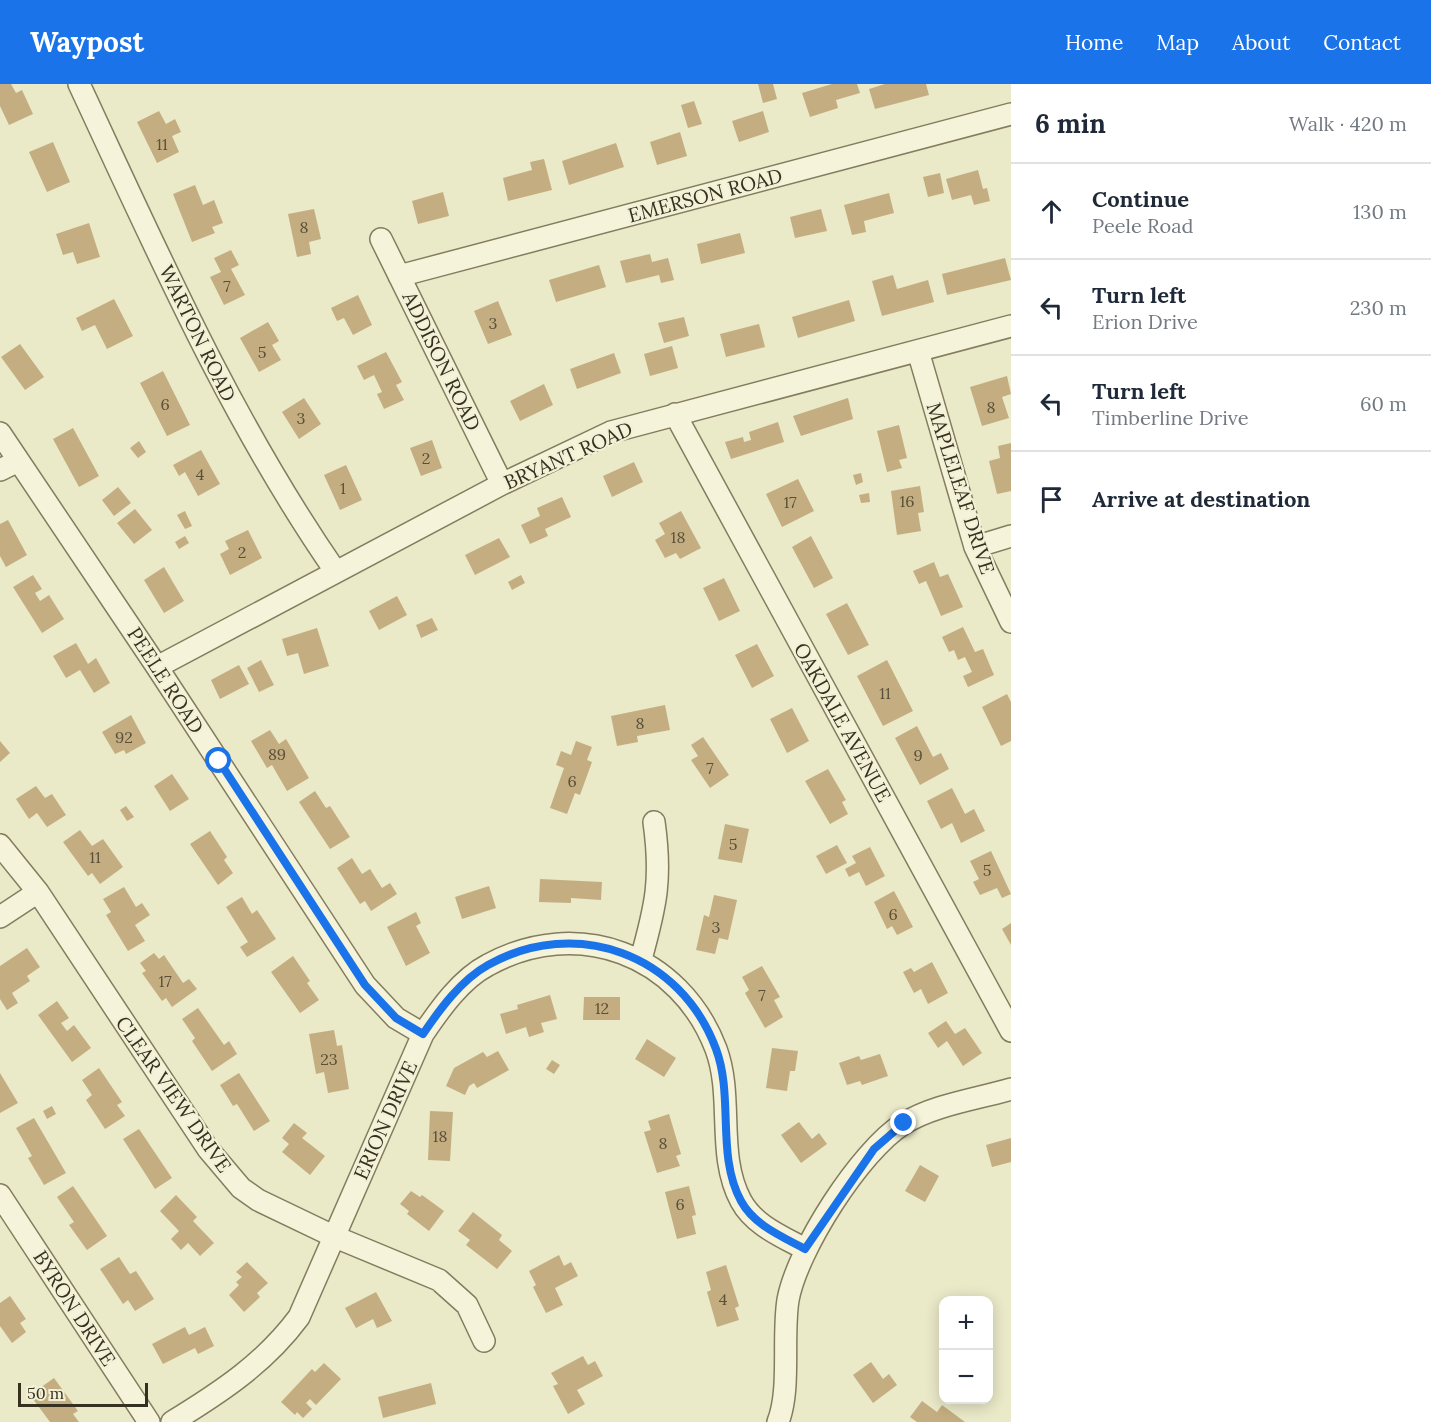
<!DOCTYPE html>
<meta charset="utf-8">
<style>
:root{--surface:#fff;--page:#f6f6f7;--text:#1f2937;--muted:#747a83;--line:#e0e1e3;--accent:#1a73e8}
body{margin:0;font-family:Lora,serif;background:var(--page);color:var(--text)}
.controls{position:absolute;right:18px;bottom:18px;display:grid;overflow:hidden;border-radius:12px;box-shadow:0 3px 15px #0003}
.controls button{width:54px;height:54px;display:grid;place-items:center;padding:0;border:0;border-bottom:2px solid var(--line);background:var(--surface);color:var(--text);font:30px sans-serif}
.scale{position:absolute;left:18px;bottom:15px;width:130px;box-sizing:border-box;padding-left:6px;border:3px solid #363021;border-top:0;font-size:16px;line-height:21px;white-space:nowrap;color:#363021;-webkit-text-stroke:4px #f2f1d6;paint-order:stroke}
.stop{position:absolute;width:18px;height:18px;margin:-14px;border:4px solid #1a73e8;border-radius:50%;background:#fff}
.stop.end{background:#1a73e8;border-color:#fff;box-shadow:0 2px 6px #0008}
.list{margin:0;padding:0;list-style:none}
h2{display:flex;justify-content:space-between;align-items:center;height:78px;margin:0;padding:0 24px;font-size:26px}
h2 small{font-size:20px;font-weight:400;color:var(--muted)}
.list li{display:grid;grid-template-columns:39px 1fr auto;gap:18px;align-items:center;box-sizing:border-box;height:96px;padding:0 24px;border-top:2px solid var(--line)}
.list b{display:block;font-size:22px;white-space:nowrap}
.list p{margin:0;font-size:20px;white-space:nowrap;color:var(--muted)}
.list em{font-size:20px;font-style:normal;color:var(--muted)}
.icon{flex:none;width:33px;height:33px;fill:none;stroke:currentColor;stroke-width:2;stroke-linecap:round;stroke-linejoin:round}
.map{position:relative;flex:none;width:1011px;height:1338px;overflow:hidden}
header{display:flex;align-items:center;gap:36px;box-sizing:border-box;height:84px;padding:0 30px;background:var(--accent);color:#fff}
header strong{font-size:28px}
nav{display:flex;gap:33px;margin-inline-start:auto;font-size:21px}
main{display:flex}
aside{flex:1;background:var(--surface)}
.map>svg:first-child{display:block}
.building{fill:#c4ae81}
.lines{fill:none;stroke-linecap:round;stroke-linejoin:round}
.street-casing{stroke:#847c5f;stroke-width:24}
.street{stroke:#f5f4da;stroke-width:21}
.route{stroke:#1a73e8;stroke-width:8}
.labels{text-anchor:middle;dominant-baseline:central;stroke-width:4.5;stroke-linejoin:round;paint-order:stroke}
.number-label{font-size:16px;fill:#5a5039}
.street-label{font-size:20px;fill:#363021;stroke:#f2f1d6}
</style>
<header>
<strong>Waypost</strong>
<nav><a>Home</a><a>Map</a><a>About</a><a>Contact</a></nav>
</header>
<main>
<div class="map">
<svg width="1011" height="1338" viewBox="0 0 1011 1338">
<rect width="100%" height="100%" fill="#eae9c8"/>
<path class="building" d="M0 0H11L16 9 22 6 33 30 9 41 0 22Z
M758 0H773L777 15 763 19Z
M832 0H857L860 9 836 16 838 24 810 33 802 9Z
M885 0H926L929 11 875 25 869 5Z
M694 17 702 40 688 44 681 21Z
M159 27 166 40 175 35 181 48 172 52 179 68 157 79 137 38Z
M763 27 769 48 739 58 732 37Z
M680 48 687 72 657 81 650 58Z
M53 58 70 98 47 108 29 68Z
M616 59 624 83 569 101 562 77Z
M544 75 552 106 508 117 503 94 532 86 530 78Z
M978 86 983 105 987 104 990 117 974 121 971 111 952 116 946 95Z
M940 89 944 109 928 113 923 93Z
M195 101 203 121 214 116 223 139 212 143 215 149 192 158 173 110Z
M443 108 449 132 418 140 412 117Z
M889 109 894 129 864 137 866 148 852 151 844 121Z
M314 125 321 155 309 158 311 170 297 173 288 130Z
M821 125 827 147 795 154 790 133Z
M89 139 100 173 77 180 73 168 63 171 56 150Z
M740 149 745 169 701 180 697 160Z
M231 166 239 181 231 185 245 211 224 221 210 193 221 188 214 174Z
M650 170 652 178 668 174 674 196 661 199 659 191 626 199 620 177Z
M1005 174 1011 196 947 211 942 190Z
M599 181 606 203 556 218 549 196Z
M893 191 897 205 928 196 934 218 882 232 872 197Z
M358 211 372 241 353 251 344 234 337 237 331 224Z
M114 215 133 252 107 265 95 241 82 247 76 234Z
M849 216 855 237 798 254 792 233Z
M498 217 512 251 488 260 474 227Z
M684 233 689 252 664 259 658 239Z
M268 238 279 257 272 261 281 276 259 288 240 254Z
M759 240 765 263 726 273 720 250Z
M20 260 44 293 25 306 1 273Z
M672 262 678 284 650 292 644 270Z
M386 268 402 298 396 301 404 316 384 325 377 310 382 308 374 291 364 296 357 282Z
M614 269 621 289 577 305 570 285Z
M163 287 190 341 167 352 140 299Z
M1007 292 1011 310 1002 313 1009 334 982 342 970 303Z
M544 300 553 321 520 337 510 317Z
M304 314 321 340 299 355 282 328Z
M848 314 853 335 801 352 793 332Z
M778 338 784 358 731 375 725 358 743 353 744 358 751 356 749 348Z
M899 341 907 374 899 376 902 384 887 388 877 347Z
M73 344 99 392 79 403 53 355Z
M432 356 442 384 421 392 410 364Z
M139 357 146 368 138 374 130 364Z
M1011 359V407L997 410 989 377 1000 374 998 362Z
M201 366 220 400 198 412 185 388 179 392 173 381Z
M634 378 643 398 612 413 603 392Z
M346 381 362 416 340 426 324 391Z
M861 389 863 398 856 401 853 391Z
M798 395 814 427 782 443 766 410Z
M920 402 924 428 918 429 921 447 897 451 891 407Z
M118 403 131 419 114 432 102 416Z
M869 409 870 418 861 419 859 411Z
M562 413 571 433 545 445 548 452 530 460 521 441 540 432 537 424Z
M135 425 152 446 134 460 117 439Z
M185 427 192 442 185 445 177 431Z
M681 427 701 464 680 475 676 469 665 474 655 456 665 450 659 439Z
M8 436 27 471 6 483 0 472V440Z
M248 446 262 474 230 491 220 470 229 465 225 457Z
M185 452 189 459 179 465 175 458Z
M811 452 833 494 814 504 792 463Z
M499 454 510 473 475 491 465 471Z
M934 478 940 493 948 490 963 523 941 532 926 497 919 500 913 487Z
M164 483 184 517 164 529 144 496Z
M33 491 42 505 35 509 40 517 49 511 64 535 42 549 13 503Z
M521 491 525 499 512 506 508 498Z
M724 494 740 527 719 537 703 504Z
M397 512 407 531 379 546 369 527Z
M847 519 869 561 848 571 826 530Z
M432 534 438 546 421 554 416 541Z
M963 543 975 568 983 565 994 591 968 603 963 592 972 588 965 573 958 576 954 566 949 568 942 553Z
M317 544 329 582 304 590 298 569 287 572 282 555Z
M76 559 88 580 96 574 110 599 94 609 80 586 66 594 53 572Z
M757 560 774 592 752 604 735 571Z
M261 576 274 601 259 608 247 584Z
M887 576 913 627 883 642 857 592Z
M239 581 249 600 220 615 211 596Z
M1007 610 1011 618V657L1001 662 982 623Z
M665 621 670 646 637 652 638 658 617 662 611 632Z
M792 624 809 657 787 669 770 635Z
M131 631 146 659 126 670 124 666 115 670 102 648Z
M917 642 933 673 941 669 949 685 920 701 895 654Z
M270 646 279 660 286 655 309 694 287 707 272 681 267 684 251 657Z
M703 653 729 691 710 704 691 676 698 672 691 661Z
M0 657 10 669 0 678Z
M576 657 592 663 587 676 592 678 580 711 575 709 567 730 550 724 564 684 556 681 561 667 571 671Z
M828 685 846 716 842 718 848 730 830 740 805 697Z
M172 690 189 715 170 727 154 702Z
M36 702 45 714 52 710 66 731 47 743 37 729 29 735 16 715Z
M952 704 965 730 974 725 985 747 961 759 952 739 941 745 927 717Z
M315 707 326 724 330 722 350 753 330 765 299 718Z
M126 722 134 733 127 737 120 726Z
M725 740 749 745 742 779 718 775Z
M80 746 92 762 103 755 123 783 100 800 92 789 88 792 63 758Z
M210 747 227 773 224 776 233 789 218 801 190 760Z
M837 761 847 779 826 790 816 772Z
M870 763 885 792 866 802 859 788 849 793 845 785 856 779 852 772Z
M991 767 1011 810 1002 814 997 804 980 811 973 798 979 795 970 777Z
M352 774 362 790 370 785 382 804 390 799 397 810 371 827 365 817 360 820 337 784Z
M540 795 602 798 601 816 571 814V819L539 818Z
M489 802 496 824 462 835 455 813Z
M124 803 136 823 142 819 150 831 135 841 145 857 128 867 106 831 111 828 103 815Z
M894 807 913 843 897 851 892 842 887 845 874 818Z
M714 811 737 816 728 856 719 854 715 870 696 866 704 831 709 833Z
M242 813 252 830 257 826 276 855 247 873 240 863 248 858 226 823Z
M416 828 421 839 416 842 430 869 406 882 387 843Z
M1011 839V861L1002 845Z
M27 864 40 883 27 892 30 897 12 909 18 919 7 926 0 915V882Z
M154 869 159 875 164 871 183 899 189 895 197 905 172 923 166 914 162 917 142 889 146 887 140 879Z
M293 872 310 897 307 899 319 916 300 929 271 888Z
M932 878 948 909 928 920 921 905 914 909 903 888 911 884 914 888Z
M762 882 780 913 774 916 783 933 765 944 745 909 749 906 742 893Z
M550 911 557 935 541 939 544 948 529 953 526 943 506 950 500 930 518 925 517 921Z
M584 913H620V936H583Z
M57 917 69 934 61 939 67 947 74 941 91 964 72 978 38 931Z
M198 924 224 961 229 957 237 970 212 987 192 957 195 954 182 935Z
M946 937 955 950 965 944 982 969 963 982 947 957 938 964 928 949Z
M334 946 337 962 342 961 349 1005 328 1009 324 988 316 990 309 950Z
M647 955 676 974 664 993 635 975Z
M772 964 798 967 795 987H790L787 1007 766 1004Z
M498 967 509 986 477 1004 474 999 469 1002 465 1011 446 1002 454 984 483 968 487 973Z
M880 970 888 992 862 1001 860 997 847 1001 839 979 859 972 861 976Z
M552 976 560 981 554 990 546 985Z
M99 984 122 1018 117 1021 125 1032 105 1045 86 1016 92 1011 82 996Z
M0 989 18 1019 0 1029Z
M239 989 270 1037 254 1047 237 1020 233 1022 220 1001Z
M52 1022 56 1030 47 1035 43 1027Z
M430 1027 453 1028 450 1077 428 1076Z
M669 1030 681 1070 676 1072 680 1082 657 1089 644 1048 651 1046 648 1037Z
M34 1034 66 1089 44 1101 28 1074 32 1072 16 1044Z
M799 1038 812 1055 819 1049 827 1060 801 1079 781 1051Z
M294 1039 307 1049 302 1054 325 1072 310 1091 282 1068 289 1060 282 1054Z
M139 1045 172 1094 155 1105 123 1055Z
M1011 1054V1078L992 1083 986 1061Z
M920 1081 939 1092 925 1118 905 1107Z
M73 1102 107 1152 87 1166 69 1141 74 1138 57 1113Z
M689 1102 696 1131 692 1132 696 1150 677 1155 665 1108Z
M411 1107 420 1113 422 1111 444 1127 429 1147 407 1130 409 1127 400 1120Z
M176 1111 197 1133 193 1137 214 1159 200 1172 188 1159 181 1166 171 1155 179 1147 160 1127Z
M473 1128 502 1151 499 1156 512 1167 497 1185 466 1161 470 1156 458 1147Z
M559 1171 564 1182 571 1178 578 1192 555 1204 563 1221 546 1229 533 1203 536 1201 529 1187Z
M119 1173 130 1190 136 1187 154 1215 135 1227 128 1216 123 1220 100 1185Z
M247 1178 268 1199 257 1209 260 1213 244 1228 229 1211 239 1201 236 1198 242 1193 236 1188Z
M726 1181 739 1222 735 1224 739 1236 717 1243 707 1208 711 1206 706 1188Z
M376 1208 392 1237 377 1244 373 1235 356 1244 345 1224Z
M10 1212 26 1235 20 1239 26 1248 12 1259 0 1242V1219Z
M185 1243 189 1251 205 1243 214 1262 198 1270 195 1264 163 1280 152 1260Z
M583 1272 588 1281 595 1277 603 1292 577 1306 585 1320 568 1330 553 1302 558 1300 551 1289Z
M871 1278 883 1295 889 1290 897 1301 873 1319 853 1291Z
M324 1279 341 1295 316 1321 310 1315 306 1319 312 1325 303 1334 297 1328 295 1331 281 1318 312 1285 315 1288Z
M54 1294 78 1327 73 1330 79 1338H50L30 1311Z
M431 1299 436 1320 383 1334 378 1313Z
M922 1317 937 1328 942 1321 965 1338H917L910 1333Z"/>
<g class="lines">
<g class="street-casing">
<path id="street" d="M79 0C157 167 230 335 336 488
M381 155 502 400
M399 192 1011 30
M918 267 975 463 1011 538
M675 330 1011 947
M0 349 157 583 365 901 396 934 423 950
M0 386 18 377
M975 463 1011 452
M157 583 502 400 611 348 1011 242
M0 761 38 808 208 1065 241 1104 258 1116 333 1152 439 1196 467 1221 484 1257
M0 833 38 808
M641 875C656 821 662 795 654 738
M0 1111 149 1338
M172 1338C221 1308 265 1279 299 1233L423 950C440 925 461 895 488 881 577 832 680 870 716 965 734 1013 716 1071 741 1117 754 1141 781 1152 805 1165
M778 1338C791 1305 782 1254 788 1216 797 1166 860 1067 903 1040 933 1021 977 1015 1011 1005"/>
</g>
<use href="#street" class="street"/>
</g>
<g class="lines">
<path class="route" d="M219 677 365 901 396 934 423 950C440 925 461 896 488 881 576 832 681 870 716 965 734 1013 716 1071 741 1117 754 1141 781 1152 805 1165L874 1065 904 1039"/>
</g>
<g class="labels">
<g class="number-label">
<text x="162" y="60">11</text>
<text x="304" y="143">8</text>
<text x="227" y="202">7</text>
<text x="493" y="239">3</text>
<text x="262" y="268">5</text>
<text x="165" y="320">6</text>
<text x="991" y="323">8</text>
<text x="301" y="334">3</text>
<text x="426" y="374">2</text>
<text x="200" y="390">4</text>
<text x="343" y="404">1</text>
<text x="907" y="417">16</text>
<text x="790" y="418">17</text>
<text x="678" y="453">18</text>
<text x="242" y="468">2</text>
<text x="885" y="609">11</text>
<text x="640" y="639">8</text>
<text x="124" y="653">92</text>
<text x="277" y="670">89</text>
<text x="918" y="671">9</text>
<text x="710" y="684">7</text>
<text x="572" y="697">6</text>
<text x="733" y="760">5</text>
<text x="95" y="773">11</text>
<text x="987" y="786">5</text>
<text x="893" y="830">6</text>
<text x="716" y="843">3</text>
<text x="165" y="897">17</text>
<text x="762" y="911">7</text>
<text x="602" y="924">12</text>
<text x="329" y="975">23</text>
<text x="440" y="1052">18</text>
<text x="663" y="1059">8</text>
<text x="680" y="1120">6</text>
<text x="723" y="1215">4</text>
</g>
<g class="street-label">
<text transform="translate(705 111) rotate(-15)">EMERSON ROAD</text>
<text transform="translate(198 249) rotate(64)">WARTON ROAD</text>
<text transform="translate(442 277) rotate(64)">ADDISON ROAD</text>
<text transform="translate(568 371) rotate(-24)">BRYANT ROAD</text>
<text transform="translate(961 404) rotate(72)">MAPLELEAF DRIVE</text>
<text transform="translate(166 596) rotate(57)">PEELE ROAD</text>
<text transform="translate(843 638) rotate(61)">OAKDALE AVENUE</text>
<text transform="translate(174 1010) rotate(55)">CLEAR VIEW DRIVE</text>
<text transform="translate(385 1036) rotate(-66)">ERION DRIVE</text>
<text transform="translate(75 1224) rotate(57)">BYRON DRIVE</text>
</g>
</g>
</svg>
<div class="controls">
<button>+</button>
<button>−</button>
</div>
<div class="scale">50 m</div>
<div class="stop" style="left:219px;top:677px"></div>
<div class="stop end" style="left:904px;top:1039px"></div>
</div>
<aside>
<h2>6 min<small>Walk · 420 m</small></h2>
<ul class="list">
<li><svg class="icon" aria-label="ahead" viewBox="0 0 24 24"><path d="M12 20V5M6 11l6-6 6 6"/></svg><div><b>Continue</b><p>Peele Road</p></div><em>130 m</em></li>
<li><svg class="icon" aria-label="left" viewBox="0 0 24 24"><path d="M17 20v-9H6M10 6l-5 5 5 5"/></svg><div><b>Turn left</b><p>Erion Drive</p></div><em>230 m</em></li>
<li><svg class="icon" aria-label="left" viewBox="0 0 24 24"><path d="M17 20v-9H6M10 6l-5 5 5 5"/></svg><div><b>Turn left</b><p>Timberline Drive</p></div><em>60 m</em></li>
<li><svg class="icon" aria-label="arrive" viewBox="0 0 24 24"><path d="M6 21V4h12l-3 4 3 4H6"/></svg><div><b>Arrive at destination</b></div></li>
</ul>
</aside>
</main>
